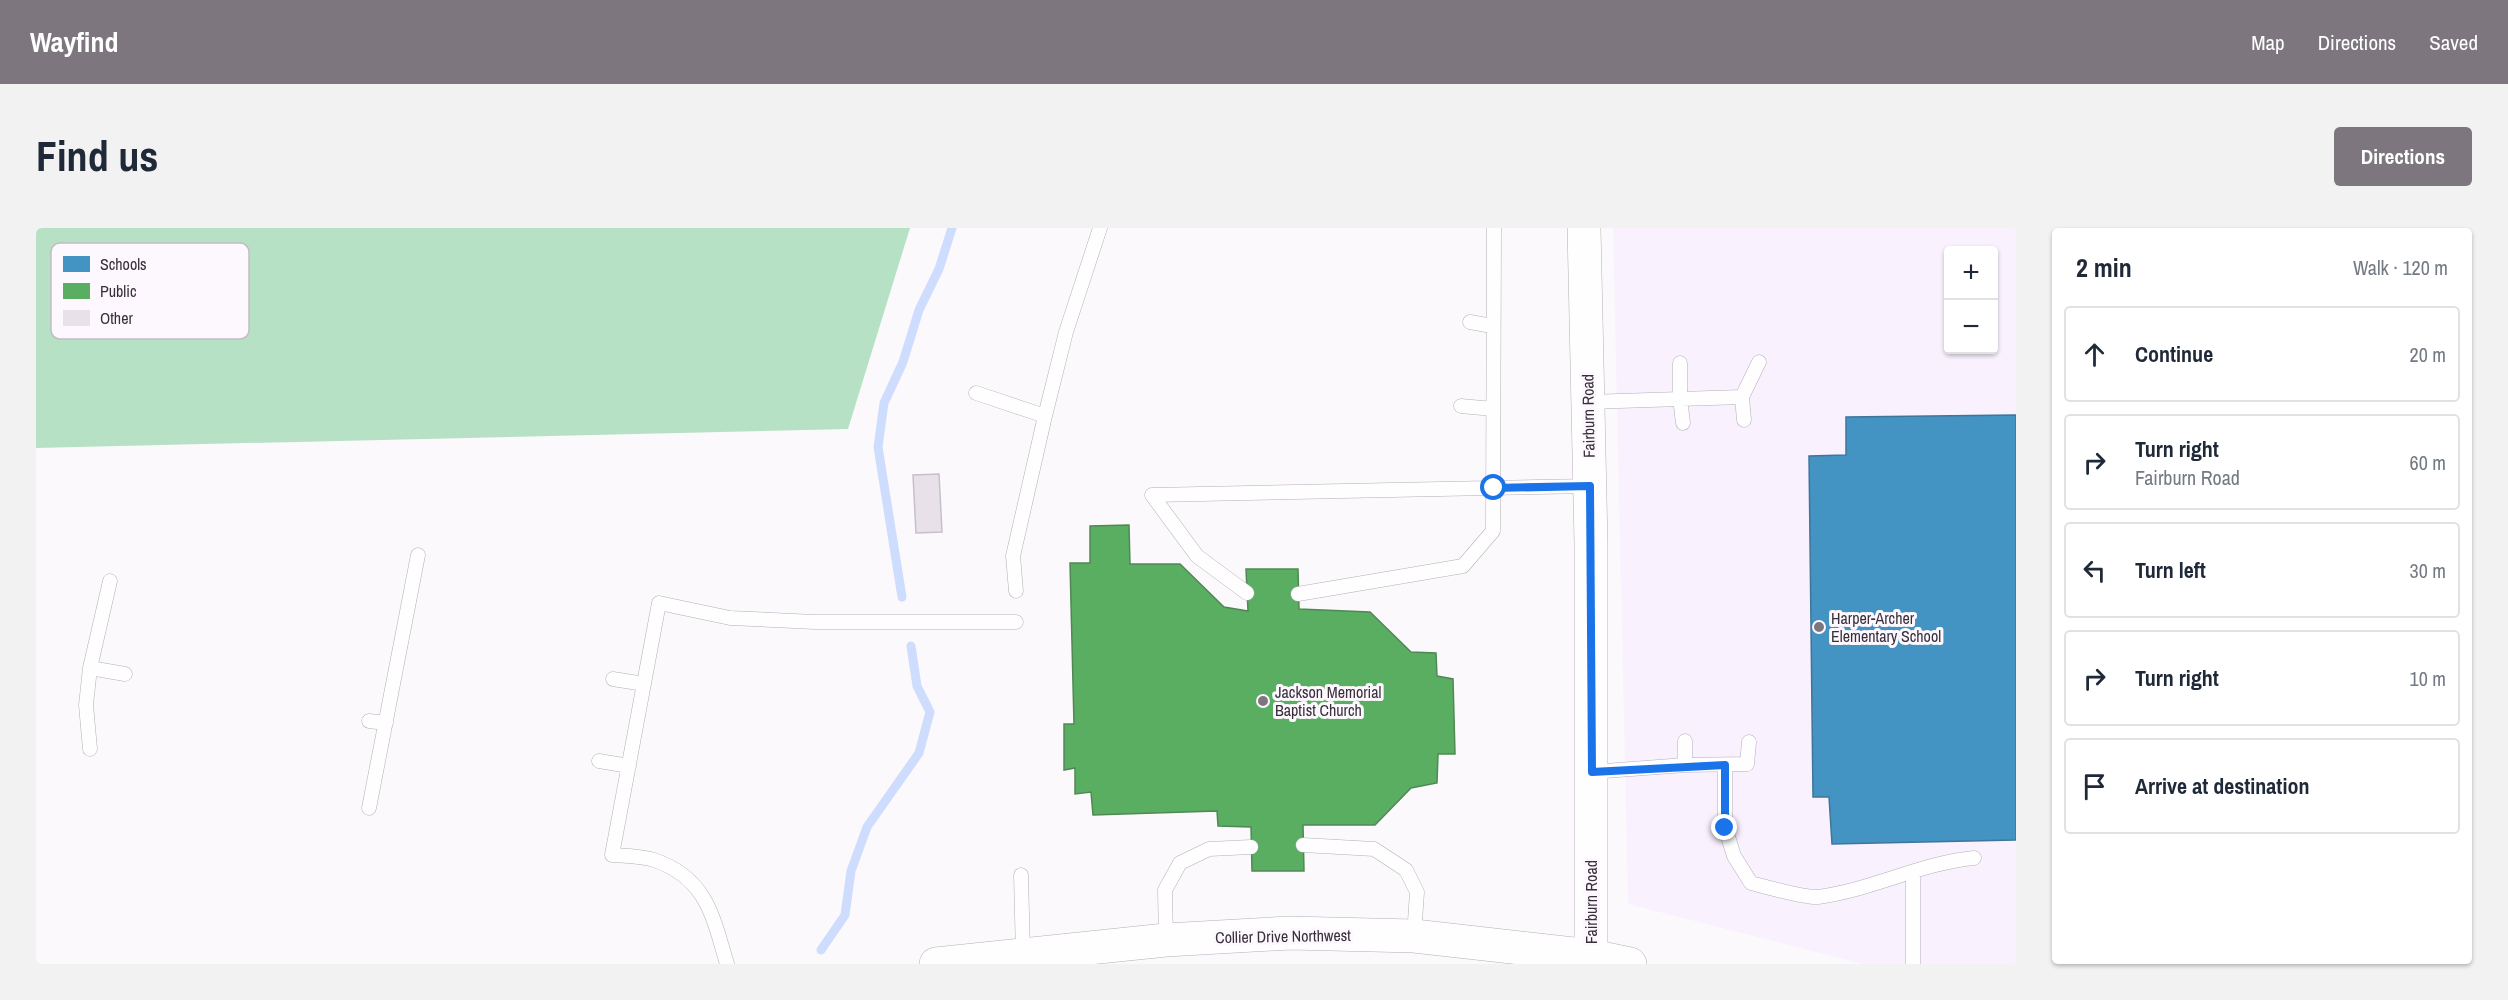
<!DOCTYPE html>
<meta charset="utf-8">
<style>
:root{--surface:#fff;--page:#f2f2f3;--text:#1f2937;--muted:#747a83;--line:#e0e1e3;--accent:#7d767e}
body{margin:0;font-family:"Archivo Narrow",sans-serif;background:var(--page);color:var(--text)}
.controls{position:absolute;right:18px;top:18px;display:grid;overflow:hidden;border-radius:6px;box-shadow:0 2px 4px #0004}
.controls button{width:54px;height:54px;display:grid;place-items:center;padding:0;border:0;border-bottom:2px solid var(--line);background:var(--surface);color:var(--text);font:30px sans-serif}
.stop{position:absolute;width:18px;height:18px;margin:-14px;border:4px solid #1a73e8;border-radius:50%;background:#fff}
.stop.end{background:#1a73e8;border-color:#fff;box-shadow:0 2px 6px #0008}
.list{margin:0;padding:0;list-style:none}
h2{display:flex;justify-content:space-between;align-items:center;height:78px;margin:0;padding:0 24px;font-size:26px}
h2 small{font-size:20px;font-weight:400;color:var(--muted)}
.list li{display:grid;grid-template-columns:39px 1fr auto;gap:18px;align-items:center;box-sizing:border-box;height:96px;margin:0 12px 12px;padding:0 12px;border:2px solid var(--line);border-radius:6px}
.list b{display:block;font-size:22px;white-space:nowrap}
.list p{margin:0;font-size:20px;white-space:nowrap;color:var(--muted)}
.list em{font-size:20px;font-style:normal;color:var(--muted)}
.icon{flex:none;width:33px;height:33px;fill:none;stroke:currentColor;stroke-width:2;stroke-linecap:round;stroke-linejoin:round}
.map{position:relative;flex:none;width:1980px;height:736px;overflow:hidden;border-radius:6px}
header{display:flex;align-items:center;gap:36px;box-sizing:border-box;height:84px;padding:0 30px;background:var(--accent);color:#fff}
header strong{font-size:28px}
nav{display:flex;gap:33px;margin-inline-start:auto;font-size:21px}
.intro{display:flex;align-items:center;justify-content:space-between;box-sizing:border-box;height:144px;padding:0 36px}
h1{margin:0;font-size:42px}
.button{padding:15px 27px;border-radius:6px;background:var(--accent);color:#fff;font-size:21px;font-weight:700}
main{display:flex;gap:36px;padding:0 36px}
aside{flex:1;background:var(--surface);border-radius:6px;box-shadow:0 2px 4px #0004}
.map>svg:first-child{display:block}
.education{fill:#f9f1fe;fill-rule:evenodd}
.forest{fill:#b6e1c4}
.schools{fill:#4393c3;stroke:#40759a;stroke-width:1.5}
.public{fill:#5aae61;stroke:#508855;stroke-width:1.5}
.lines{fill:none;stroke-linecap:round;stroke-linejoin:round}
.stream{stroke:#ceddfd;stroke-width:9}
.building{fill:#e8e1ea;stroke:#c6c0c8;stroke-width:1.5}
.lane-casing{stroke:#b4afb6;stroke-width:15}
.secondary-casing{stroke:#b4afb6;stroke-width:34}
.lane{stroke:#fffeff;stroke-width:14}
.secondary{stroke:#fffeff;stroke-width:33}
.route{stroke:#1a73e8;stroke-width:8}
.poi-dot{fill:#7d767e;stroke:#fdf8fe;stroke-width:2}
.labels{text-anchor:middle;dominant-baseline:central;stroke-width:6;stroke-linejoin:round;paint-order:stroke}
.street-label{font-size:16px;fill:#382f3a;stroke:#fdf8fe}
.poi-label{font-size:16px;fill:#382f3a;stroke:#fdf8fe;text-anchor:start}
.key{fill:#fdf8fe;stroke:#c2bcc3;stroke-width:1.5}
.key-label{font-size:16px;fill:#382f3a}
</style>
<header>
<strong>Wayfind</strong>
<nav><a>Map</a><a>Directions</a><a>Saved</a></nav>
</header>
<div class="intro"><h1>Find us</h1><a class="button">Directions</a></div>
<main>
<div class="map">
<svg width="1980" height="736" viewBox="0 0 1980 736">
<rect width="100%" height="100%" fill="#fcf9fd"/>
<path class="education" d="M1577 0H1980V736H1827L1592 676ZM1912 22H1958V122H1912Z"/>
<path class="forest" d="M0 0H874L812 201 0 220Z"/>
<path class="schools" d="M1980 187V612L1796 616 1793 569H1777L1773 228 1810 227V189Z"/>
<path class="public" d="M1093 297 1094 336H1144L1188 379 1212 383 1210 341H1262L1263 381 1334 384 1375 424 1400 425 1401 448 1417 451 1419 526H1402L1401 555 1375 560 1339 597H1267L1268 643H1216L1215 599 1182 598 1181 583 1057 587 1055 564 1039 566V540L1028 542V496H1038L1034 335H1054V298Z"/>
<g class="lines">
<path class="stream" d="M866 369 842 219 848 175 867 134 883 82 903 41 916 0
M785 722 809 687 815 643 831 599 883 525 894 484 881 458 875 418"/>
</g>
<path class="building" d="M903 246 906 304 880 305 877 247Z"/>
<g class="lines">
<g class="lane-casing">
<path id="lane" d="M1434 94 1456 98
M1644 135V170L1647 195
M940 165 1009 188
M1706 169 1708 192
M1552 174 1706 169 1723 134
M1425 178 1457 181
M1116 267 1554 258
M1116 267 1161 328 1211 365
M980 363 977 328 1009 188 1030 104 1064 0
M1262 366 1427 338 1457 303 1458 0
M54 440 89 446
M577 451 608 456
M333 493 350 495
M1649 513V537
M54 521 50 477 54 440 74 353
M563 533 593 538
M1689 537V599L1698 628 1715 655C1731 659 1768 670 1782 669 1836 662 1885 635 1938 630
M1555 544 1649 537 1711 536 1713 514
M333 580 382 327
M1267 617 1338 621 1370 642 1381 664 1378 708
M1877 645V736
M985 647 987 726
M1130 712 1129 662 1144 635 1173 621 1215 619
M691 736C677 689 671 650 618 632 606 628 589 628 576 627L623 375 694 390 779 394H980"/>
</g>
<g class="secondary-casing">
<path id="secondary" d="M1548 0 1555 315V736
M900 736 1130 712 1254 705 1378 708 1555 728 1594 736"/>
</g>
<use href="#lane" class="lane"/>
<use href="#secondary" class="secondary"/>
</g>
<g class="lines">
<path class="route" d="M1458 260 1554 258 1556 544 1689 537V600"/>
</g>
<g class="poi-dot">
<circle cx="1783" cy="399" r="6"/>
<circle cx="1227" cy="473" r="6"/>
</g>
<g class="labels">
<g class="street-label">
<text transform="translate(1552 188) rotate(-91)">Fairburn Road</text>
<text transform="translate(1555 674) rotate(-90)">Fairburn Road</text>
<text transform="translate(1247 708) rotate(-1)">Collier Drive Northwest</text>
</g>
<g class="poi-label">
<text x="1795" y="390">Harper-Archer<tspan x="1795" dy="18">Elementary School</tspan></text>
<text x="1239" y="464">Jackson Memorial<tspan x="1239" dy="18">Baptist Church</tspan></text>
</g>
</g>
<rect x="15" y="15" width="198" height="96" rx="9" class="key"/>
<rect x="27" y="28" width="27" height="16" fill="#4393c3"/>
<rect x="27" y="55" width="27" height="16" fill="#5aae61"/>
<rect x="27" y="82" width="27" height="16" fill="#e8e1ea"/>
<g class="key-label">
<text x="64" y="42">Schools</text>
<text x="64" y="69">Public</text>
<text x="64" y="96">Other</text>
</g>
</svg>
<div class="controls">
<button>+</button>
<button>−</button>
</div>
<div class="stop" style="left:1458px;top:260px"></div>
<div class="stop end" style="left:1689px;top:600px"></div>
</div>
<aside>
<h2>2 min<small>Walk · 120 m</small></h2>
<ul class="list">
<li><svg class="icon" aria-label="ahead" viewBox="0 0 24 24"><path d="M12 20V5M6 11l6-6 6 6"/></svg><div><b>Continue</b></div><em>20 m</em></li>
<li><svg class="icon" aria-label="right" viewBox="0 0 24 24"><path d="M7 20v-9h11M14 6l5 5-5 5"/></svg><div><b>Turn right</b><p>Fairburn Road</p></div><em>60 m</em></li>
<li><svg class="icon" aria-label="left" viewBox="0 0 24 24"><path d="M17 20v-9H6M10 6l-5 5 5 5"/></svg><div><b>Turn left</b></div><em>30 m</em></li>
<li><svg class="icon" aria-label="right" viewBox="0 0 24 24"><path d="M7 20v-9h11M14 6l5 5-5 5"/></svg><div><b>Turn right</b></div><em>10 m</em></li>
<li><svg class="icon" aria-label="arrive" viewBox="0 0 24 24"><path d="M6 21V4h12l-3 4 3 4H6"/></svg><div><b>Arrive at destination</b></div></li>
</ul>
</aside>
</main>
